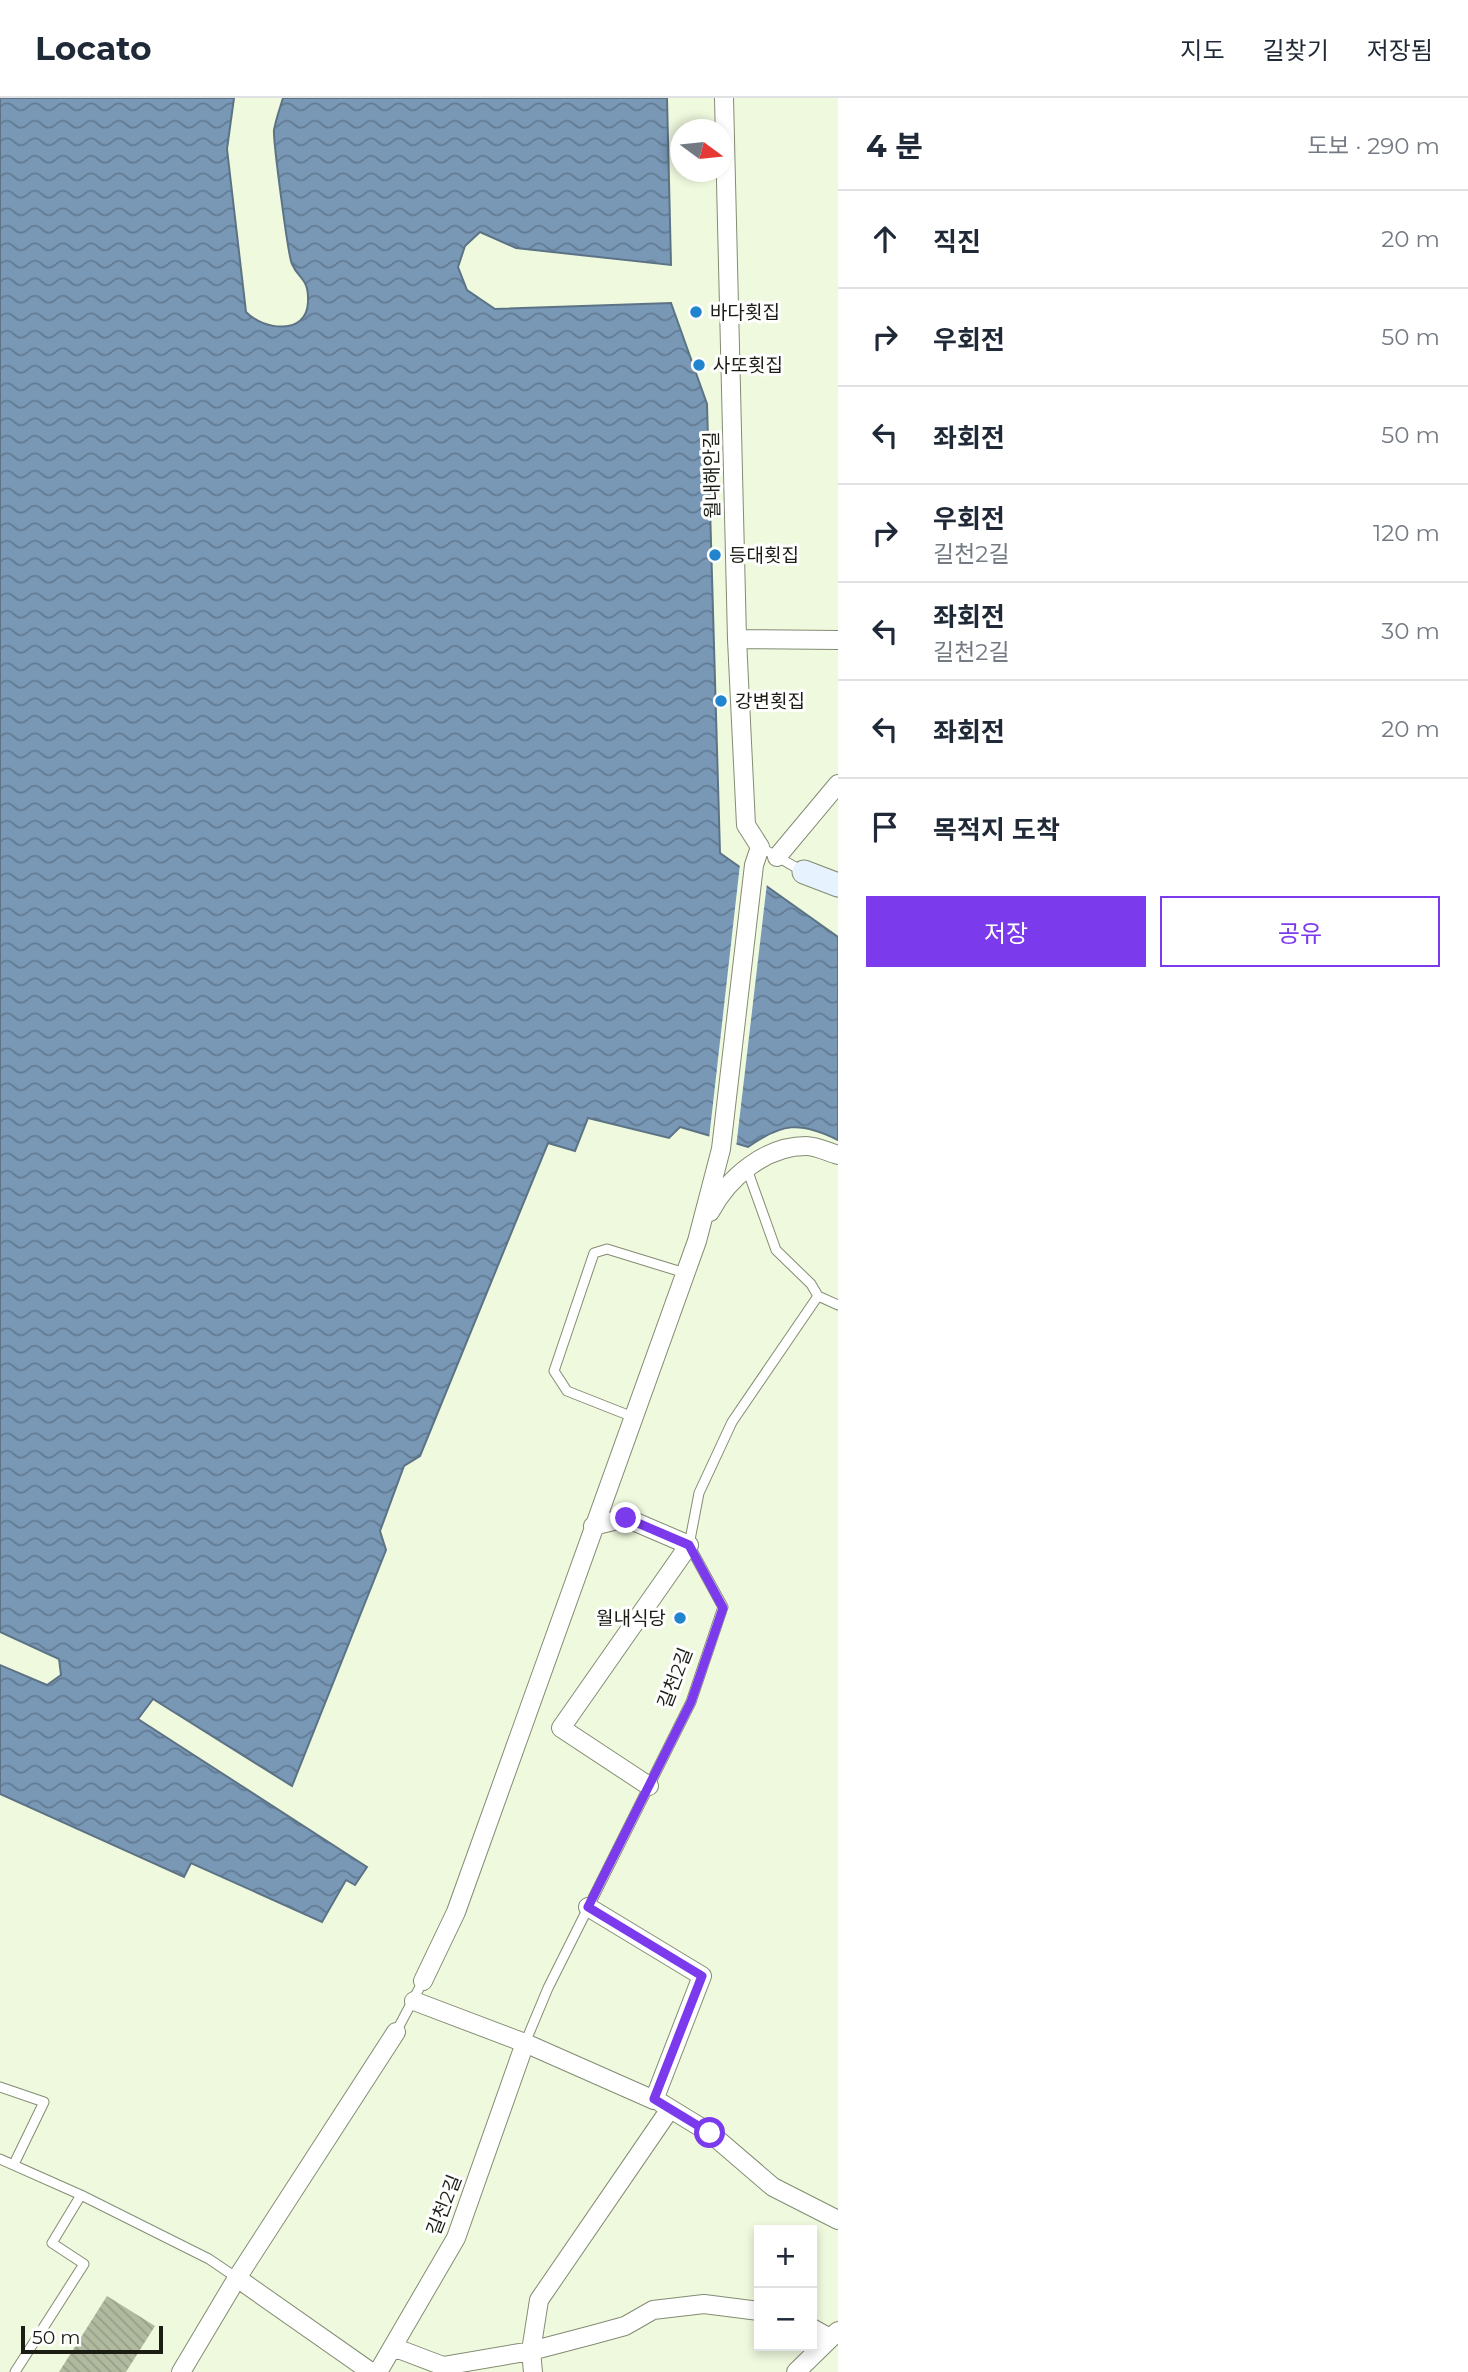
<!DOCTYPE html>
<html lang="ko">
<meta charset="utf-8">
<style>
:root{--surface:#fff;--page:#f6f6f7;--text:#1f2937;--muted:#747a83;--line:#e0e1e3;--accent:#7c3aed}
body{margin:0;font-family:Montserrat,"Noto Sans KR",sans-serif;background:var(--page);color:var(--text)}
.controls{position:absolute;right:21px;bottom:21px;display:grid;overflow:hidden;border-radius:0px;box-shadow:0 4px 10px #0003}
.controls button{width:63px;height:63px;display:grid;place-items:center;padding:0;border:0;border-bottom:2px solid var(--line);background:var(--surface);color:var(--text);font:35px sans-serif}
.compass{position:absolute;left:670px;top:21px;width:63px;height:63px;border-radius:50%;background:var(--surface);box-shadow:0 4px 10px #0003;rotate:105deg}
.scale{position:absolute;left:21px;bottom:18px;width:142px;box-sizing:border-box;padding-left:7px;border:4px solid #1a1e14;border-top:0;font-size:19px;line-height:24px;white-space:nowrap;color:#1a1e14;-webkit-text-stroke:5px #fff;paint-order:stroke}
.stop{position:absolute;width:21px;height:21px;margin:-16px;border:5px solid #7c3aed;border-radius:50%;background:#fff}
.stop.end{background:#7c3aed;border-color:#fff;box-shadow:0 2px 7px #0008}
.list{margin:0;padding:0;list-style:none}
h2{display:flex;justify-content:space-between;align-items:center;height:91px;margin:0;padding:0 28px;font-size:30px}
h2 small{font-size:23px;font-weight:400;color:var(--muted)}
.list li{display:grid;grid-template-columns:46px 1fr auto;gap:21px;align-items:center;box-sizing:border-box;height:98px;padding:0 28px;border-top:2px solid var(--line)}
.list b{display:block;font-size:26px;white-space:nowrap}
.list p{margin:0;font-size:23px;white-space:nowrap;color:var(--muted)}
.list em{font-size:23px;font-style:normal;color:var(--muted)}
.actions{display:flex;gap:14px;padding:21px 28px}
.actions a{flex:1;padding:16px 0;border:2px solid var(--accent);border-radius:0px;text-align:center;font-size:24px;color:var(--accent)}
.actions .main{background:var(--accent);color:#fff}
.icon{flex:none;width:38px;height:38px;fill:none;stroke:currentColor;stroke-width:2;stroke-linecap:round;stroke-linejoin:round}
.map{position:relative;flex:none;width:838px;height:2274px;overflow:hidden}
header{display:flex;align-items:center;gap:42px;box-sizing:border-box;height:98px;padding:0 35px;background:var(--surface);border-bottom:2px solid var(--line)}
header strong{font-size:33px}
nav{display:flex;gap:38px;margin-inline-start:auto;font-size:24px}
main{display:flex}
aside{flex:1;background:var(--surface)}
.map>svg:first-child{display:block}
.water{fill:url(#water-waves);stroke:#5c7385;stroke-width:2}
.pier{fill:#eff9de}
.building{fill:url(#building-back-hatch)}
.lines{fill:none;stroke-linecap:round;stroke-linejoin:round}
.lane-casing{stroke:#838c73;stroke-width:11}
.street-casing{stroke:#838c73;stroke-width:20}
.secondary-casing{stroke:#838c73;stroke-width:25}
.lane{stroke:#fff;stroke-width:9}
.street{stroke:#fff;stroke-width:18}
.secondary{stroke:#e6f2fd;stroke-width:23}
.route{stroke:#7c3aed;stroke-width:9}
.poi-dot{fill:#2184cf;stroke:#fff;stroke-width:2.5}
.labels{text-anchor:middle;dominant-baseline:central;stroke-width:6;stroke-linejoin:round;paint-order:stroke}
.poi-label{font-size:19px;fill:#1a1e14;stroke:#fff;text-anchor:start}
.street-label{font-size:19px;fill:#1a1e14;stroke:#fff}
</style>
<header>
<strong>Locato</strong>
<nav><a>지도</a><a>길찾기</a><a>저장됨</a></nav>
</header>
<main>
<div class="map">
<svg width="838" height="2274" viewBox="0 0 838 2274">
<defs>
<pattern id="water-waves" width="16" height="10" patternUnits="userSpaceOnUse" patternTransform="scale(1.75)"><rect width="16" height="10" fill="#7998b6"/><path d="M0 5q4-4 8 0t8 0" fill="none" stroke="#627b93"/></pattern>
<pattern id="building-back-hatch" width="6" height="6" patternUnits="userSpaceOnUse" patternTransform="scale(1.75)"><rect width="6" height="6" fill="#b0ba9f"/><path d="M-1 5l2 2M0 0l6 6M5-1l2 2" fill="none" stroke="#979f88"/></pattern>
</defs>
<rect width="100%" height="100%" fill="#eff9de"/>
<path class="water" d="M0 0H234L227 51 246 214C263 232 307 238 308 204 309 180 299 182 292 166 288 158 273 41 274 32 276 21 280 10 283 0H667L671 167 516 150 480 134 465 148 458 169 467 192 495 211 671 205 707 306 720 755 838 839V1042C800 1023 782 1025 748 1049L680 1029 669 1040 588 1020 575 1053 548 1045 420 1358 404 1368 380 1433 386 1452 292 1688 153 1601 138 1621 367 1769 355 1787 346 1782 322 1824 191 1765 184 1779 0 1696V1567L47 1587 61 1577 59 1561 0 1534Z"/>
<path class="pier" d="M740 766 767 785 736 1050 709 1041Z"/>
<path class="building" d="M107 2198 155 2228 126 2274H59Z"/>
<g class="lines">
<g class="lane-casing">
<path id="lane" d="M760 749 804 774
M747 1071 776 1152 811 1186 818 1198 838 1207
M633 1319 567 1293 554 1273 594 1155 607 1151 685 1175
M396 1934 423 1883
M525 1945 548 1890 691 1604 723 1509 689 1447 699 1395 732 1324 818 1198
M0 1989 44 2004 14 2066
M0 2061 81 2097 209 2161 237 2180
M15 2274 84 2166 52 2145 81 2097"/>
</g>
<g class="street-casing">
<path id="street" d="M737 541 838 542
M777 759 838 686
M710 1114C728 1080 765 1048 806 1048 816 1048 828 1054 838 1057
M593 1428 626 1420 689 1447 561 1630 649 1688
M423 1883 456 1814 697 1143 721 1051 754 767 760 749 746 727 737 541 724 0
M525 1945 654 2002 702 1878 588 1809
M661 2005 710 2035 773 2089 838 2122
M237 2180 371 2274
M812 2230 830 2240
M393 2249 443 2268 531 2253 592 2237 625 2228 653 2212 704 2206 759 2213
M181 2274 237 2180 396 1934
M378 2274 456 2140 525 1945 414 1903
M533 2274 531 2253 539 2202 670 2011
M796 2274 838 2233"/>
</g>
<g class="secondary-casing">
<path id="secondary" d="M804 774 838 787"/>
</g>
<use href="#lane" class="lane"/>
<use href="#street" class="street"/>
<use href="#secondary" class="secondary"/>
</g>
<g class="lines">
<path class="route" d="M626 1420 689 1447 723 1510 691 1604 588 1809 702 1878 654 2001 710 2035"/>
</g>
<g class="poi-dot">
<circle cx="696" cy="214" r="7"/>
<circle cx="699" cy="267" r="7"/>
<circle cx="715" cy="457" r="7"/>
<circle cx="721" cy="603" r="7"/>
<circle cx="680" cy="1520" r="7"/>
</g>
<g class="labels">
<g class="poi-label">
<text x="710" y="214">바다횟집</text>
<text x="713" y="267">사또횟집</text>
<text x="729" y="457">등대횟집</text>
<text x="735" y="603">강변횟집</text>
<text x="666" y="1520" text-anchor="end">월내식당</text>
</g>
<g class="street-label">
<text transform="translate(712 377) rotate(-91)">월내해안길</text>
<text transform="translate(675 1580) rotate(-69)">길천2길</text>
<text transform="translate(444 2107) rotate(-69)">길천2길</text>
</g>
</g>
</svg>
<div class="controls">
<button>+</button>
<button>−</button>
</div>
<svg class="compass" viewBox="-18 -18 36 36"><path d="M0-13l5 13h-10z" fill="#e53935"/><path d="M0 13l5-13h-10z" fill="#747a83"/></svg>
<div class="scale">50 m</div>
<div class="stop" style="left:710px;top:2035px"></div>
<div class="stop end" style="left:626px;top:1420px"></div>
</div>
<aside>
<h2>4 분<small>도보 · 290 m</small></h2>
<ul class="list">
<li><svg class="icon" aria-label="ahead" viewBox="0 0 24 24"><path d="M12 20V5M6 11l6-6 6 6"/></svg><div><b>직진</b></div><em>20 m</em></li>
<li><svg class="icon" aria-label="right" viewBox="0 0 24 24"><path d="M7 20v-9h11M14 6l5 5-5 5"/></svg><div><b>우회전</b></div><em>50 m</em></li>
<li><svg class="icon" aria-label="left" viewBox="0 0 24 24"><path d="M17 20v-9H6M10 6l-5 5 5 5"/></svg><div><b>좌회전</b></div><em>50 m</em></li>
<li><svg class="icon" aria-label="right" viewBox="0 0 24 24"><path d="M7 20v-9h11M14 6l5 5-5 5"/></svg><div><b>우회전</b><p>길천2길</p></div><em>120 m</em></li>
<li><svg class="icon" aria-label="left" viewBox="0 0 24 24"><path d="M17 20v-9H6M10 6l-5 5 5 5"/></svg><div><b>좌회전</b><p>길천2길</p></div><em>30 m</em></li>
<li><svg class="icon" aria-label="left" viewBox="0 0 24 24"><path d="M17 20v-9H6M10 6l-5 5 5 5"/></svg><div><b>좌회전</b></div><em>20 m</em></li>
<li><svg class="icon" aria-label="arrive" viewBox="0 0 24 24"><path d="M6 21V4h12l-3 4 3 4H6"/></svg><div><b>목적지 도착</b></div></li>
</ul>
<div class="actions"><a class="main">저장</a><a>공유</a></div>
</aside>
</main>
